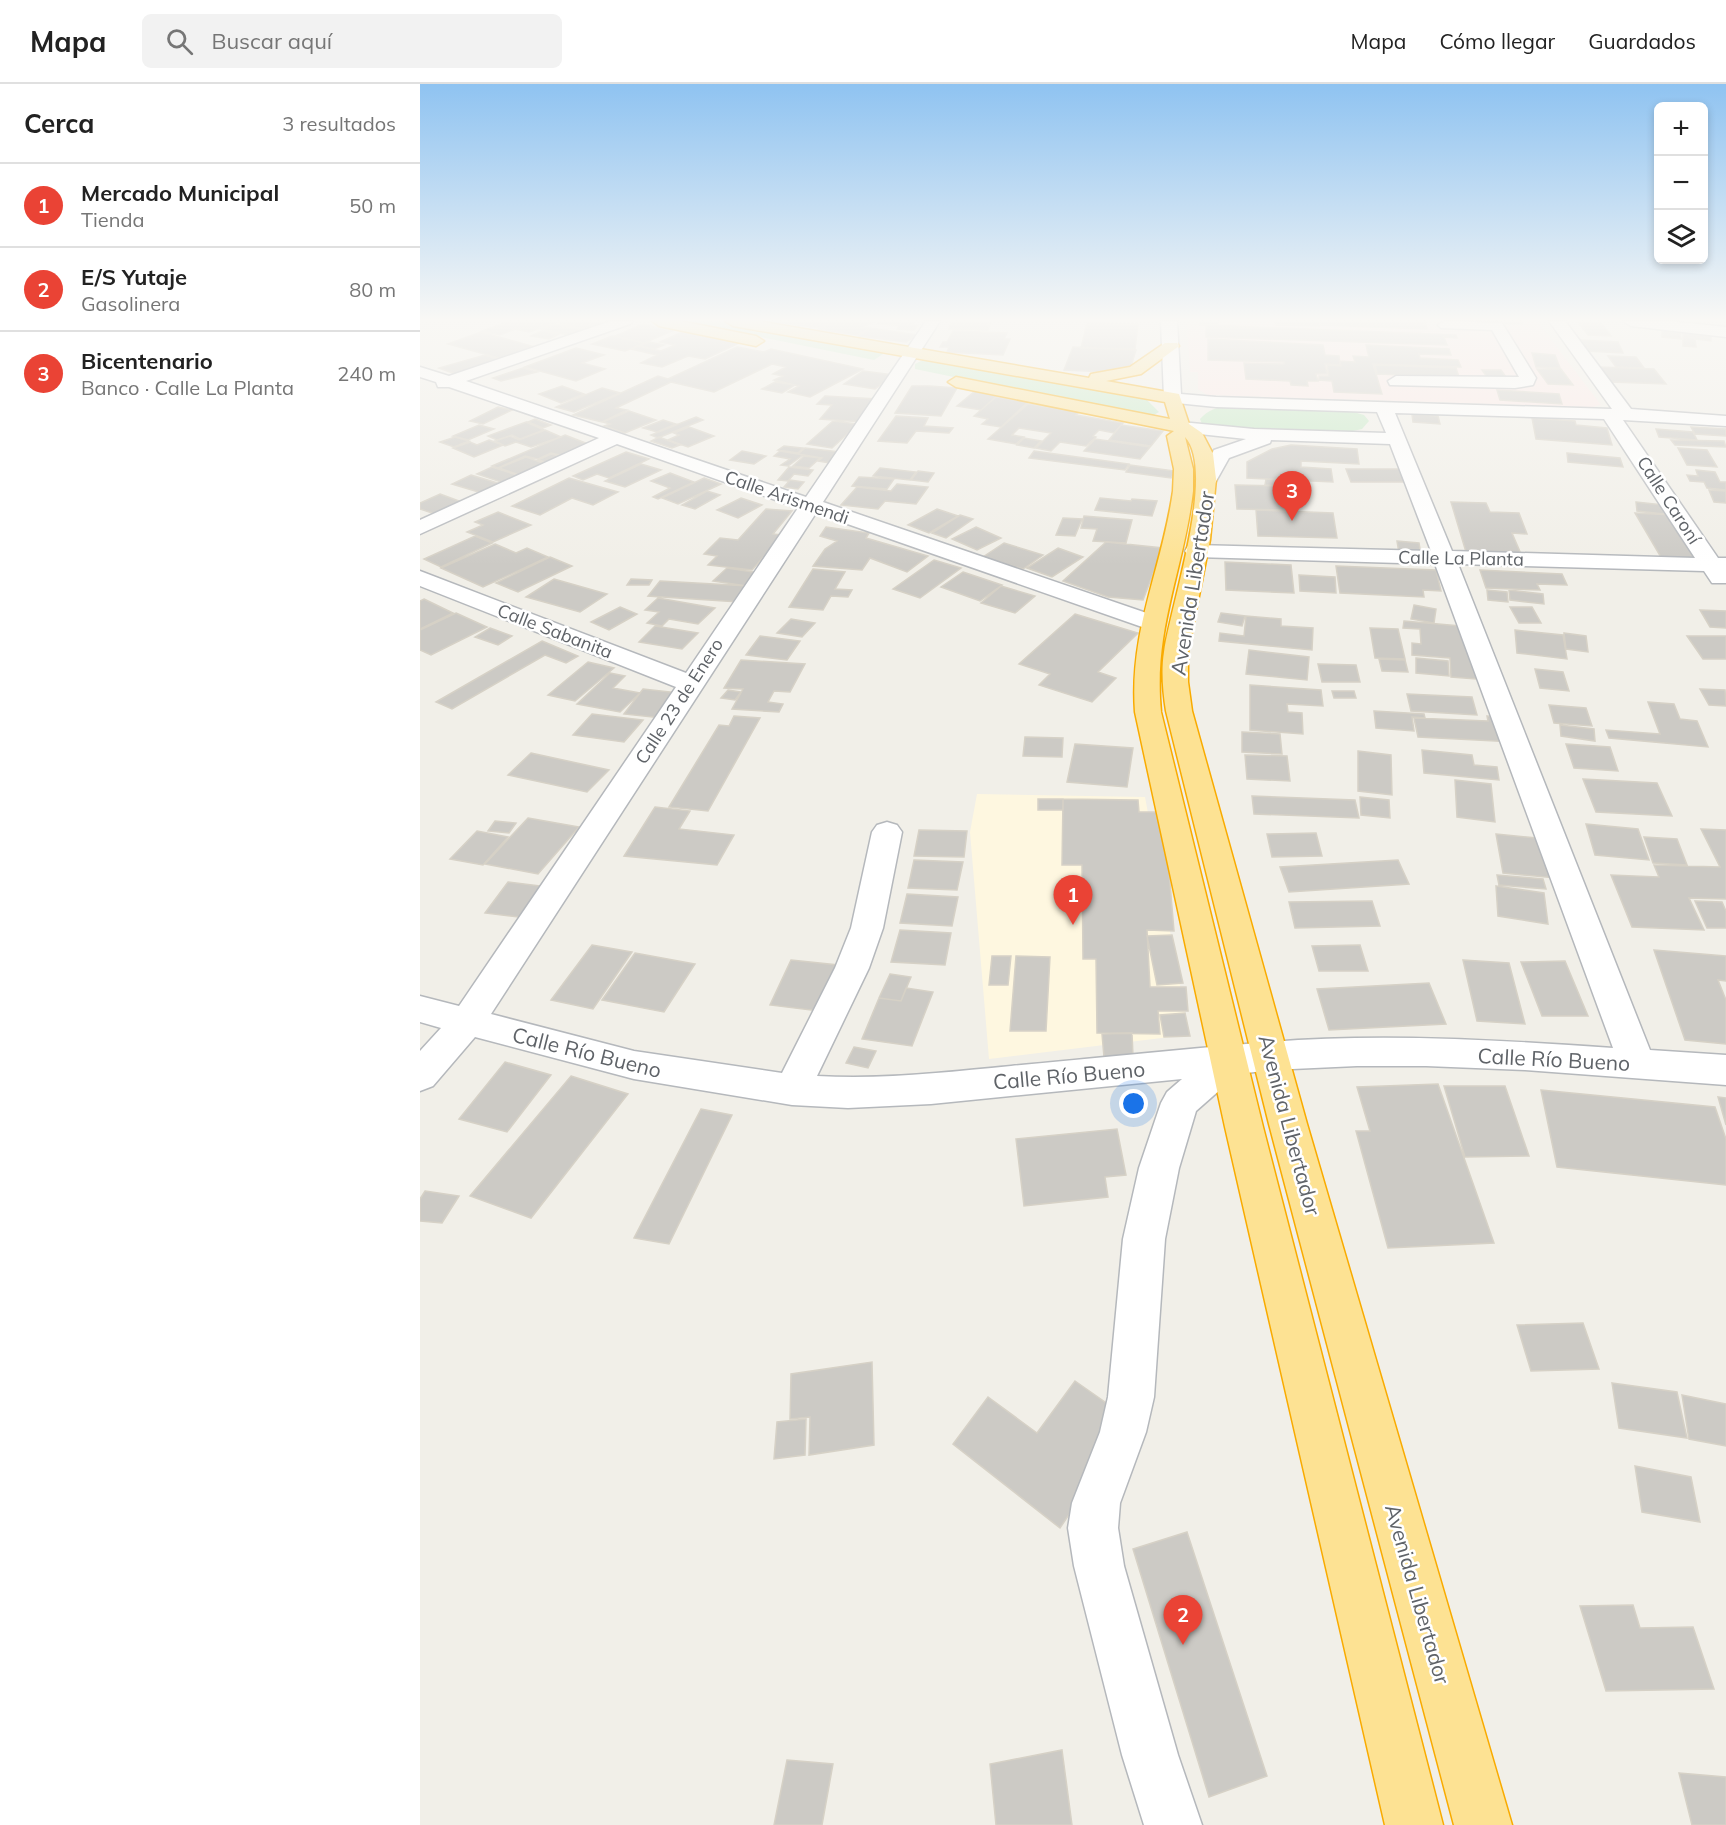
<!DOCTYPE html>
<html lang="es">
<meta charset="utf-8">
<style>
:root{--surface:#fff;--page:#f2f2f2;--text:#222;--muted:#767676;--line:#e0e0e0;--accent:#ea4335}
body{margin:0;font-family:Mulish,sans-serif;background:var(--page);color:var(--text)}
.controls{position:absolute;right:18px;top:18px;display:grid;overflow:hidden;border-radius:9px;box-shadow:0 3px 9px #0003}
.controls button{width:54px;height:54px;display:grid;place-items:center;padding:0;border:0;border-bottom:2px solid var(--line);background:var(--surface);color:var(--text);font:30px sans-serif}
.you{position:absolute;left:714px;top:1020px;width:21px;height:21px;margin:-15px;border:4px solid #fff;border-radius:50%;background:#1a73e8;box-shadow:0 0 0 9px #1a73e833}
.badge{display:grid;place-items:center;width:39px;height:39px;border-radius:50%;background:var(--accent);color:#fff;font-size:20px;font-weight:700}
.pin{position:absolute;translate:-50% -50px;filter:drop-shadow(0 2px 3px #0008)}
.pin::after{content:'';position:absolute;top:32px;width:21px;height:18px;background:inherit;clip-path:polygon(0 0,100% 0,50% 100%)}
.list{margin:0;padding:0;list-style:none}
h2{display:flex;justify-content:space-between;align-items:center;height:78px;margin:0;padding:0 24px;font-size:26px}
h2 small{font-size:20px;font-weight:400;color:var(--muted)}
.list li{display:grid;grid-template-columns:39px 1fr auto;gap:18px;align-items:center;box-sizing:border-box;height:84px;padding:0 24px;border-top:2px solid var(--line)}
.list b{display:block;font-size:22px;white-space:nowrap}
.list p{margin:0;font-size:20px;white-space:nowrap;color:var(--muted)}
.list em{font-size:20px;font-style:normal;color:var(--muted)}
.icon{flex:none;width:33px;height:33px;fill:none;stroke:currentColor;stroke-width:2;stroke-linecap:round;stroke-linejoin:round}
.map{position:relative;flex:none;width:1306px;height:1741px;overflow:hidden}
header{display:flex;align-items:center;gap:36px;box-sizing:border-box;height:84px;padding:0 30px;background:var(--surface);border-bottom:2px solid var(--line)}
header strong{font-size:28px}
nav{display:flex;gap:33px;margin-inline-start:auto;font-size:21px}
.search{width:420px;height:54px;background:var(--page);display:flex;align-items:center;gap:15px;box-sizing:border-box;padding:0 21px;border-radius:9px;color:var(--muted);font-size:22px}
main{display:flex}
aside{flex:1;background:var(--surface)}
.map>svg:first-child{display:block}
.commercial{fill:#fef7e0}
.medical{fill:#fce8e6}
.green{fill:#c5e8c5}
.building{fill:#cccac5;stroke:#d6d1c6;stroke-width:1.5}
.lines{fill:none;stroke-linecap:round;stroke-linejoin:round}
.minor-casing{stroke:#b5b8bc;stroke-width:3}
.highway-casing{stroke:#f9ab00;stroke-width:3}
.minor{fill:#fff;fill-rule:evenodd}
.highway{fill:#fde293;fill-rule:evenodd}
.labels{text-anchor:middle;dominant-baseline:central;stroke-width:5;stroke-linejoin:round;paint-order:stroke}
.far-street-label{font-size:18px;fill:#5f6368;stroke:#fff}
.street-label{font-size:21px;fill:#5f6368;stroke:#fff}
</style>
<header>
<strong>Mapa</strong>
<div class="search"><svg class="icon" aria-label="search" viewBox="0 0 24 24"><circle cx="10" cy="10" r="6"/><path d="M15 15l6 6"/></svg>Buscar aquí</div>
<nav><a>Mapa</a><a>Cómo llegar</a><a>Guardados</a></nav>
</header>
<main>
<aside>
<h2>Cerca<small>3 resultados</small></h2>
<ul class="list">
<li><span class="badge">1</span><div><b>Mercado Municipal</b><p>Tienda</p></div><em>50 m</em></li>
<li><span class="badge">2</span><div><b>E/S Yutaje</b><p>Gasolinera</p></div><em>80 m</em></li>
<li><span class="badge">3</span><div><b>Bicentenario</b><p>Banco · Calle La Planta</p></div><em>240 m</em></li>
</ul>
</aside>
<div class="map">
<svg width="1306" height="1741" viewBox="0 0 1306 1741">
<rect width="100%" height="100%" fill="#f1efe8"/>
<path class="commercial" d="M557 710 725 713 766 934 765 939 756 950 750 953 569 975 550 748Z"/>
<path class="medical" d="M767 237H1117L1181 321 1172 323 787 311 778 305V288H770Z"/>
<path class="green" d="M263 237H299L466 268 454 276Z
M505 275 726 315 739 328 732 332 693 326 495 285V280Z
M808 322 930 327 944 331 949 337 942 345 924 349 800 345 782 340 780 335C788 326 797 323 808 322Z"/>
<path class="building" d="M89 237H140L109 248 95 245 80 251 62 247Z
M147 237H198L174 247 140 240Z
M349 237H413L400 244Z
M414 237H454L443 243 450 244 437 251 399 245Z
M460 237H496L492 241H498L494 246 477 245 479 241 457 240Z
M532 237 571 238 568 246 529 245Z
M780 237H798V241H780Z
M855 237H898L899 242 856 241Z
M901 237H1005L1007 245 901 241Z
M1035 237H1101L1102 240 1036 238Z
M1157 237H1180L1191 252 1168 251Z
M667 239 718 240 715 265 661 264Z
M135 240 167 247 153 252 121 245Z
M223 240 252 247 224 259 195 252Z
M786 241 1036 251 1037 254 1024 253 1027 261 786 253Z
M450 244 497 251 486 258 439 252Z
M1242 245 1260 247 1261 255 1242 253Z
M122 247 139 250 129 255 111 252Z
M533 247 587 249 584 255H590L583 271 527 268 529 263H520L523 258H527Z
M1263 247 1291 250V257L1275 255 1276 263 1263 262Z
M61 248 119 264 86 276 28 260Z
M262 248 319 259 285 275 268 272 242 283 221 279 237 271 211 265 218 262 241 267 255 261 240 258Z
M192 252 225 259 205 267 172 260Z
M788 255 903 261 905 271 919 272 920 281 905 280 907 290H896L898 297H887L888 302 871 301 870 297 826 295 824 279 864 280V278L788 276Z
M1161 256 1198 258 1203 269 1166 267Z
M229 258 244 261 234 265 219 262Z
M946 261 1029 265 1031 271 999 270 1000 274 1038 276 1041 283 953 280 962 310 914 308 912 297 899 296V292H909L907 281 921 282 920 277 935 278 933 272 949 273Z
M317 263 344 268 351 265 443 285 390 313 368 308 379 302 354 296 363 292 353 290 366 283 352 280 294 308 251 298 196 324 207 326 182 338 153 331 238 292 248 295Z
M653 263 716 266 709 289 644 286Z
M156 264 184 271 162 279 185 285 156 297 105 283Z
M1112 269 1135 271 1140 284 1116 283Z
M65 271 80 276 38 291 19 284Z
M1188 272 1216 273 1224 284 1196 283Z
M955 281 1036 284 1039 293 957 290Z
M1179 283 1234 285 1246 300 1190 298Z
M103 284 117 288 81 297 73 294Z
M1117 285H1141L1153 301 1128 300Z
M1062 286H1081L1086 293H1067Z
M443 287 474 291 455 305 424 300Z
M355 298 375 301 362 309 342 305Z
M142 302 164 310 141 319 119 310Z
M492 302H509L537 304 521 332 475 329Z
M182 304 200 309 154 328 136 323Z
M1077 306 1139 310 1142 320 1080 316Z
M555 307 579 310 561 326 537 322Z
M405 312 457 315 443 338 400 335 412 321 397 320Z
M576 313 608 318 581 343 562 340 568 335 554 332Z
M608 320 659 328 656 331 703 339 694 349 679 346 673 352 676 353 666 362 640 358 631 367 616 364 631 349 599 344 592 351 604 353 596 360 568 355Z
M78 323 92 326 63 340 50 337Z
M209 327 236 336 205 349 184 342 190 340 183 338Z
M992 330 1018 332 1020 340 993 338Z
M476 332 508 334 504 342 533 344 529 349 496 347 487 359 458 357Z
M276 333 283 336 238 354 231 351Z
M1112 334 1155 337 1156 341 1187 344 1192 361 1116 355Z
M115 335 131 341 123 344 108 338Z
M243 336 256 340 237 348 223 344Z
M413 337 438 340 412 364 387 360Z
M106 338 124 346 100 355 92 351 77 356 68 352Z
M59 341 74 345 48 356 33 352Z
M701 341 743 347 731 362 689 356Z
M269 343 294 352 268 363 248 356 259 351 254 349Z
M1271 343 1306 345V352L1275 350Z
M1236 345 1273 348 1277 356 1239 353Z
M125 346 141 353 111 363 96 358 85 362 75 357 90 352 99 356Z
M145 351 168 360 148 373 131 369 118 375 105 372 78 384 72 382Z
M35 353 49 357 34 363 20 358Z
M239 353 260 361 252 364 231 357Z
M604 354 621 357 614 364 597 361Z
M675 355 730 363 720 375 664 367Z
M69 356 83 361 54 373 33 364 50 358 57 361Z
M1251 356 1304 357 1306 363 1255 361Z
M871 361 937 365 939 380 881 377V383L911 385 913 398 827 394V378L852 365Z
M364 362 383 364 378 369 358 366Z
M385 364 421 368 410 379 398 377 402 374 378 370Z
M1258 364 1287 366 1297 383 1267 381Z
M322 367 346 372 334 380 310 376Z
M360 367 378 370 383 371 368 382 361 381 370 375 354 372Z
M614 367 709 380 705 386 609 374Z
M206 368 229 375 189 394 177 390 163 396 153 392Z
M1147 369 1200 374 1203 383 1148 378Z
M131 370 145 373 133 380 118 376Z
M384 372 400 374 389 384 373 382Z
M106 373 126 380 99 391 79 384Z
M221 380 241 386 205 403 185 397Z
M710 381 755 387 751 394 706 388Z
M72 383 97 391 81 398 57 390Z
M369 383 393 386 388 392 374 390 368 397 358 396Z
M460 384 496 388 490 396 453 392Z
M926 385H983L989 398H931Z
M1276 386 1295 388 1300 398H1306V406L1287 404 1284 398 1270 397 1267 391 1278 392Z
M498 387 514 389 508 398 491 396Z
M250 389 274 398 238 415 233 413 250 404 231 397Z
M51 391 84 401 65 410 32 400Z
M439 393 474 395 467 405 432 402Z
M149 394 198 408 173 421 152 414 120 431 92 422Z
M284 394 301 400 258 420 242 414Z
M846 395 876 397 875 403 845 401Z
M370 396 384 398 378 405 364 403Z
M477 400 508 403 496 420 465 417 458 425 421 421 437 403 471 407Z
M815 401 862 402 866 426 817 425Z
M1289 406 1306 407V419L1294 418Z
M287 407 300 411 275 425 262 421Z
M20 410 42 418 15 430 0 425V419Z
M321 414 342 421 318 434 297 426Z
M680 414 711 417 712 415 737 417 732 432 675 426Z
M1031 418 1066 419 1070 428 1099 429 1107 450 1092 449 1101 470 1046 468Z
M1216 418 1243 421 1244 430 1217 427Z
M346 425 372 427 353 450 363 451 332 486 288 481 297 472 284 470 300 454 318 456Z
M517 425 538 432 509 449 488 441Z
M836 426 913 429 917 454 838 452Z
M78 428 111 441 73 458 47 448 63 441 55 438Z
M1215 429 1254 431 1283 476 1242 475Z
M540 431 553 435 526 454 512 449Z
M664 432 712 436 706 459 673 457 677 445 661 444Z
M643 434 662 435 655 452 636 451Z
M406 443 449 449 446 454 508 472 487 488 450 474 442 486 393 482 405 465 417 457 400 452Z
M556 443 581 454 557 466 532 455Z
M55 452 72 459 21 483 4 475Z
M977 457 999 459 1001 471 979 469Z
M686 458 743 464 723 516 688 513 643 497Z
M584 459 623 471 603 485 563 473Z
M75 460 96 469 107 464 128 473 63 503 21 484Z
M638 464 663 473 632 493 607 484Z
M130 473 152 482 98 508 76 499Z
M514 476 541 484 500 514 473 505Z
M805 478 871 481 874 509 806 506Z
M916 482 1016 486 1021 507 1003 506 1004 513 920 509Z
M307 484 340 489 327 502 293 497Z
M393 485 425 488 415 505 432 506 428 513 411 512 403 526 369 523Z
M1060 486 1142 490 1147 501 1117 500 1120 506 1066 504Z
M543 488 582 501 560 517 521 503Z
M879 491 915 493 916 509 880 507Z
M134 495 187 510 160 528 106 513Z
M211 495 232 496 229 501H207Z
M240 497 329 502 319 518 228 512Z
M581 502 615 512 595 529 561 519Z
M1067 506 1087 508 1088 518 1068 516Z
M1089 506 1123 510 1124 520 1090 516Z
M238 514 295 524 278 540 249 535 242 542 227 539 239 528 225 526Z
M4 515 33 529 0 545V517Z
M994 521 1016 525 1014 539 991 535Z
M200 523 217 530 189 546 171 538Z
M1090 523H1112L1121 539H1099Z
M1280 526 1306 527V544L1290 543Z
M36 529 67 543 11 571 0 566V546Z
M801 529 825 532 822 542 798 538Z
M655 530 718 549 678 588 696 594 672 618 619 601 630 590 599 580Z
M826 532 861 535V542L893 544 892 566 799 557 800 549 824 552Z
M371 535 395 539 382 553 357 549Z
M984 537 1052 543 1056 595 1031 593 1030 574 992 571V559L1001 560 1000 545 983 544Z
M235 542 278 549 262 565 219 558Z
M70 544 92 552 78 561 55 553Z
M950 544 978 545 985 575 955 574Z
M1095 546 1143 551 1147 575 1097 569Z
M1144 549 1166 552 1168 568 1146 565Z
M340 552 380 557 367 576 326 571Z
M1267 552H1306V575H1283Z
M122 557 158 572 146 579 125 571 32 625 16 618Z
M829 566 889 573 887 596 826 590Z
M996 574 1028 577 1029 592 996 589Z
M959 575 985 576 988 588 962 587Z
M321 576 385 580 370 608 354 607 348 618 363 620 359 628 312 625 323 605 304 604Z
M168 578 194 584 155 617 128 611Z
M898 580 936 581 940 598H902Z
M1115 585 1143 588 1149 607 1120 604Z
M190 589 205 592 193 604 220 609 200 628 157 620Z
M830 601 901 606 903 622 867 620 868 628 882 629 883 650 830 646Z
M223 605 260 609 242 634 204 630Z
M1280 605 1305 606 1306 622 1289 621Z
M308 606 321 608 315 616 301 614Z
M912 607H934L936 614H914Z
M987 610 1052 613 1057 631 991 627Z
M1228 618 1254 620 1260 635 1277 637 1288 663 1189 654 1186 646 1240 650Z
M1129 621 1166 624 1172 642 1134 639Z
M954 627 1004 630 1005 634 992 633 994 647 956 644Z
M172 630 223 636 204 658 153 651Z
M314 632 340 634 288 727 249 723 299 641 309 642Z
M1067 632 1086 633 1094 658 998 653 994 634 1068 637Z
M1140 641 1174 645 1175 657 1141 652Z
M822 648 860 650 862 670 822 668Z
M605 653 643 654 642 673 603 672Z
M655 660 713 664 707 703 647 698Z
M1146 660 1190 663 1198 687 1154 684Z
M1002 666 1052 671 1054 681 1077 683 1079 696 1004 689Z
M938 667 971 671 972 711 938 707Z
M111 669 189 686 167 708 88 691Z
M825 671 867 672 870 697 827 695Z
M1163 695 1237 699 1252 732 1176 728Z
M1035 696 1071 700 1075 738 1037 733Z
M832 712 935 716 939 734 834 730Z
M940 713 969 716 970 734 941 731Z
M618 715H643V726H618Z
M643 715 718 716 719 728H744L754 847 727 846 730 903H766L768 927H738L740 950 677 949 676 875H663L662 781H642Z
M235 723 270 727 259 745 314 751 297 781 204 772Z
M108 734 159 743 118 790 65 780Z
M75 737 96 739 89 749 68 747Z
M1166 740 1218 745 1229 776 1175 771Z
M1281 745 1306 746V815L1269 814 1284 846 1212 843 1191 791 1239 793 1234 781 1300 783Z
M499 746 547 747 544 773 494 772Z
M57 747 88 753 63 781 30 775Z
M896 749 902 772 852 773 847 750Z
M1076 750 1127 755 1136 794 1083 789Z
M1224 753 1257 755 1267 781 1233 779Z
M494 776 543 778 537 806 488 804Z
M978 776 989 800 869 808 860 783Z
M1077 791 1123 795 1126 805 1079 801Z
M88 798 129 803 107 834 65 829Z
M1076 802 1124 809 1128 840 1078 832Z
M487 810 538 813 532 842 480 839Z
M952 817 960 842 875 844 869 818Z
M1275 817 1302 818 1306 827V844H1287Z
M480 846 531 849 525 881 471 878Z
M752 851 763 899 737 901 727 852Z
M172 861 212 868 173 925 131 916Z
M940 861 948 887H899L892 862Z
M1234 866 1306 872V897L1298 896 1306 916V960L1265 956Z
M215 869 275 880 244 928 182 916Z
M572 872H591L588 901H569Z
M596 872 630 873 626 947H590Z
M371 876 418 881 399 927 350 921Z
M1043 876 1089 879 1105 940 1057 937Z
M1145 877 1168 932H1122L1101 878Z
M470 890 491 893 481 917 459 914Z
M1009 899 1026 940 909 946 897 905Z
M486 904 513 908 492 962 442 955 459 914 481 917Z
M765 929 770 952 744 953 740 931Z
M712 949 713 972 684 973 682 950Z
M434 963 456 967 448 984 426 979Z
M85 978 131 991 87 1048 39 1035Z
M151 992 208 1010 111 1134 50 1112Z
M1018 1000 1074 1159 968 1164 936 1047H950L937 1003Z
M1024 1002H1085L1109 1072 1045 1073Z
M1121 1006 1295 1023 1306 1055V1101L1137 1083Z
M1298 1013 1306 1014V1041Z
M281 1025 312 1031 249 1160 214 1154Z
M697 1045 706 1091 685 1093 688 1113 604 1122 596 1055Z
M5 1107 39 1112 22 1139 0 1137V1115Z
M1163 1239 1179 1285 1111 1287 1097 1241Z
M452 1278 454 1361 389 1371 390 1333 370 1335 371 1290Z
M655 1297 712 1337 640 1444 533 1360 568 1313 617 1349Z
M1192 1299 1257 1308 1267 1354 1199 1344Z
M1262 1311 1306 1320V1362L1269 1355Z
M386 1335 385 1371 354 1375 357 1338Z
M1215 1382 1271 1393 1280 1438 1222 1428Z
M767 1448 847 1692 789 1713 713 1465Z
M1213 1521 1220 1544 1273 1543 1294 1605 1186 1607 1160 1522Z
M642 1666 652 1741H576L570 1680Z
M367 1676 413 1680 402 1741H354Z
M1259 1689 1306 1693V1741H1272Z"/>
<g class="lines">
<g class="minor-casing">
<path id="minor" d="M191 237H213L210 240 46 297 386 413 506 237H520L403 418 741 534 745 539 741 544 733 546 725 544 396 429 71 930 214 967 362 989 415 884 431 844 452 748 457 741 467 738 477 741 482 748 463 844 449 884 397 992C462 996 527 988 591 982 677 974 763 965 849 958 963 949 1079 956 1193 964L1015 480 776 473 768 472 765 467 768 462 776 461 1011 467 970 360 851 356 850 359 809 374 795 399H781L778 395 794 366 826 355 761 348 755 347 752 343 755 339 761 338 834 345 966 349 957 328 796 323 747 318 744 314 741 237H757L761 310 796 313 1192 325 1129 237H1145L1211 325 1306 332V342L1203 336 1298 474H1306V499H1292L1284 487 1038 480 1230 966 1306 971V1001L1105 986 1006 982H937L851 986 818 990 776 1027 759 1084 745 1155 734 1313 726 1348 700 1419 698 1444 704 1482 758 1671 782 1741H724L702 1671 654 1482 648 1444 652 1419 680 1348 688 1313 703 1155 719 1084 741 1019 747 1008 762 995 511 1020 428 1024 372 1021 214 995 55 953 13 1002 0 1007V967L21 944 0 938V912L39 922 256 603 0 502V487L266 589 378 424 197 360 0 450V436L179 354 29 303H18L16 298 0 293V283L29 292ZM975 329 1184 335 1275 474 1032 467Z
M1025 237 1082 239 1116 294 1113 301 1095 304 970 301 968 297 976 292 1099 293 1072 246 1021 244 1018 241Z
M1203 237H1248L1306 243V253L1211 242Z"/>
</g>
<g class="highway-casing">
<path id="highway" d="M232 237H260L336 252 344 257 336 262 239 242Z
M305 237H338L669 294 671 290 710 283 745 259H757L759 262 721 290 686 297 759 310 769 340 782 349 793 370 796 395 790 456 768 568V598L772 627 887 1040 1092 1741H1034L849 1040 746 627C743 608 741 587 744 568 750 523 797 387 765 353L773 385V407C764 486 733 544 741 628L843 1043 1023 1741H965L805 1043 715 628C709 546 742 485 753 407L754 385 747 352 754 347 536 303 528 298 536 293 750 335 745 318 313 242Z"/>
</g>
<use href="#minor" class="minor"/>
<use href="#highway" class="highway"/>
</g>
<linearGradient id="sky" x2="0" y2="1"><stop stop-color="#8fc3f1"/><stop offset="0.49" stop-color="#f9f8f5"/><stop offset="1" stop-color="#f9f8f5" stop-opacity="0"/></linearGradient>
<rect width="1306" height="481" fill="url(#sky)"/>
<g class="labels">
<g class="far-street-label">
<text transform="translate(367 413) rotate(19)">Calle Arismendi</text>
<text transform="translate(1249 416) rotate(57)">Calle Caroní</text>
<text transform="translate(1041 474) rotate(1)">Calle La Planta</text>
<text transform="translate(135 547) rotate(21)">Calle Sabanita</text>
<text transform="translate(259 617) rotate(-57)">Calle 23 de Enero</text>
</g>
<g class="street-label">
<text transform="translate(772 499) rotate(-81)">Avenida Libertador</text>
<text transform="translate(167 968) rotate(14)">Calle Río Bueno</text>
<text transform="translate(1134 975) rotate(3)">Calle Río Bueno</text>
<text transform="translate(649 991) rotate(-5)">Calle Río Bueno</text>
<text transform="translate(870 1041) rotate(75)">Avenida Libertador</text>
<text transform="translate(998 1510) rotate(74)">Avenida Libertador</text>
</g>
</g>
</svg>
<div class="controls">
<button>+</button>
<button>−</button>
<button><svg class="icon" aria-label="layers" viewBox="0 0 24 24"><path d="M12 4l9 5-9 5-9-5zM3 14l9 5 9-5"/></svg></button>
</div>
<div class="you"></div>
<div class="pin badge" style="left:653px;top:841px">1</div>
<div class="pin badge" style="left:763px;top:1561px">2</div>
<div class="pin badge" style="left:872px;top:437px">3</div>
</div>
</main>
